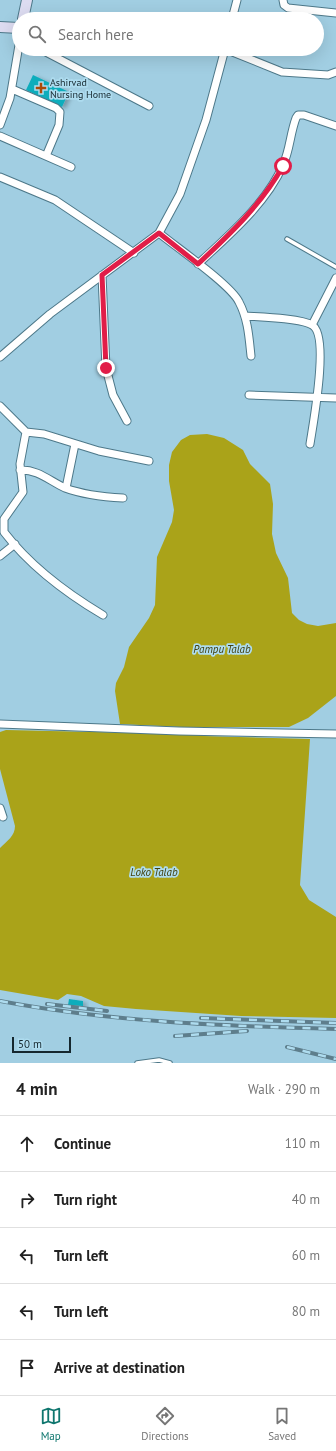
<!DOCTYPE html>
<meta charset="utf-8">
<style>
:root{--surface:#fff;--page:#f2f2f2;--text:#222;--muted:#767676;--line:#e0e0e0;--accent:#0f766e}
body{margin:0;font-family:"PT Sans",sans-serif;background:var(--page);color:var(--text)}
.scale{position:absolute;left:12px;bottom:10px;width:59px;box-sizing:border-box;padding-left:4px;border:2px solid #15272e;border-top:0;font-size:11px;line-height:14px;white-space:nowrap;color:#15272e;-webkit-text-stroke:3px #aedcef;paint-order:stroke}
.stop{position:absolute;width:12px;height:12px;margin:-9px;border:3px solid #e11d48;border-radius:50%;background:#fff}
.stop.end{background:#e11d48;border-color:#fff;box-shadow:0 1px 4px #0008}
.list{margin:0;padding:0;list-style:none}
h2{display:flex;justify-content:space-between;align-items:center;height:52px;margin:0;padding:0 16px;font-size:17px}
h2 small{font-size:13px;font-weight:400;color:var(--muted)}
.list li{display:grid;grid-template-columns:26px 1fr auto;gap:12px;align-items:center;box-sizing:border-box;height:56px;padding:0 16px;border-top:1px solid var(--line)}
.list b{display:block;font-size:15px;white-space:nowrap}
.list em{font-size:13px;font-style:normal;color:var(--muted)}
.icon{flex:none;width:22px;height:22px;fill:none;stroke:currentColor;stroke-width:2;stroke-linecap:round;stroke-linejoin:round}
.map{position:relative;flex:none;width:336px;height:1063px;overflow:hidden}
.search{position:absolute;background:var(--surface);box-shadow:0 4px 16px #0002;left:12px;right:12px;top:12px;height:44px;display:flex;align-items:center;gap:10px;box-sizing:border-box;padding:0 14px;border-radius:22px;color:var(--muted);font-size:15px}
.sheet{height:332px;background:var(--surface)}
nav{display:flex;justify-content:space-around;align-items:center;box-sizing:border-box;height:56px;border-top:1px solid var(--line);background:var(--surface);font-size:11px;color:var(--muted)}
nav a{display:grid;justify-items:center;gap:2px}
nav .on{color:var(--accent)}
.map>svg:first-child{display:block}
.water{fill:#aaa319}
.building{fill:#11adbc;filter:url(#shadow)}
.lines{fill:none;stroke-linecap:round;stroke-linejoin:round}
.lane-casing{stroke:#4d7889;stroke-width:5.5}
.street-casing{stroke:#4d7889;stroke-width:9}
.secondary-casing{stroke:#4d7889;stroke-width:12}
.lane{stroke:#fff;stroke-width:3.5}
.street{stroke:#fff;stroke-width:7}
.secondary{stroke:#dddcf1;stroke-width:10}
.rail-casing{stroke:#5e7e8c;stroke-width:4}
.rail{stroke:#aedcef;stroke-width:2.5;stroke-dasharray:8;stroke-linecap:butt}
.route{stroke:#e11d48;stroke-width:5}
.poi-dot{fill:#ab4a08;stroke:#aedcef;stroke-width:1.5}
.labels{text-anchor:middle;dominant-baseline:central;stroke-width:3.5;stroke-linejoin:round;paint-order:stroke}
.poi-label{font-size:10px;fill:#15272e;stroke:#aedcef;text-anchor:start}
.water-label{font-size:11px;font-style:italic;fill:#44410e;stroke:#aedcef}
</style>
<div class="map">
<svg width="336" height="1063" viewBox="0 0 336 1063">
<defs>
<filter id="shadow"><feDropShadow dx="3.5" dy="2" stdDeviation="2" flood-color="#0004"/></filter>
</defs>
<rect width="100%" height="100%" fill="#a1cee2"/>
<path class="water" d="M207 434 224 438 243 450 250 464 270 484 273 504 272 534 276 553 288 578 292 613 299 620 307 624 318 626 336 623V696L308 718 289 727H203V736L310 739 300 885 309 900 336 917V1018L241 1016 136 1009 104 1006 81 996 67 994 58 1000 0 990V848C7 841 15 836 15 826L0 769V732L6 730 182 734V727L120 724 115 691 116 683 124 667 129 647 149 618 155 605 157 557 172 522 174 510 169 481V465L172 452 181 440 190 435Z"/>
<path class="building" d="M33 75 69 92 62 107 26 90Z
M69 999 83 1001V1006L68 1005Z"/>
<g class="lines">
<g class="lane-casing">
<path id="lane" d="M287 239 336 267
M137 1063 159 1060 170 1063"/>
</g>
<g class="street-casing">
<path id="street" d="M283 0 284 5 288 8 336 13
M232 19 237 0
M40 49 149 106
M225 49 282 72 328 75 336 72
M12 89 56 108 60 112 59 125 46 156
M0 125 10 98 19 45
M0 136 71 167
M0 177 55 200 134 253
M159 233C176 247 231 285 239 302 248 319 249 337 251 356
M198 264C228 236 267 203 283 165 290 150 290 134 296 118L298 115H304L336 126
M102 275 106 368 113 395 127 421
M245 316C260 317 301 318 312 325 330 335 313 424 310 444
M312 325 336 278
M0 357 50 314 159 233 180 194 206 120 225 49
M249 395 336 398
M0 406 26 432 20 464 23 492 4 519V532C30 566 66 593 103 615
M26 432 44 434 99 451 149 461
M20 470C37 469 50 481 65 488 84 495 103 497 123 498
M66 488 75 444
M0 556 15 544
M0 724 179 731 336 734
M0 808 3 817"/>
</g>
<g class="secondary-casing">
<path id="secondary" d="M23 19 27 0
M0 27 19 28"/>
</g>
<use href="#lane" class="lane"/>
<use href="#street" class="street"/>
<use href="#secondary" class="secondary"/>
<g class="rail-casing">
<path id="rail" d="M0 1001C111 1022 223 1026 336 1029
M47 1004 107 1011
M201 1018 336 1023
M175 1036 247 1031
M287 1047 336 1059"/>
</g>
<use href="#rail" class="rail"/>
</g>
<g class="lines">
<path class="route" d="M106 368 102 275 159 233 198 264C230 234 261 205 283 166"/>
</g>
<path class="poi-dot" d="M39 82h4v4h4v4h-4v4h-4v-4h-4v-4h4z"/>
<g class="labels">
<g class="poi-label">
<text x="50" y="82">Ashirvad<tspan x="50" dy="12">Nursing Home</tspan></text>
</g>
<g class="water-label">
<text x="222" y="649">Pampu Talab</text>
<text x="154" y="872">Loko Talab</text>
</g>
</g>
</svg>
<div class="scale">50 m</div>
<div class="stop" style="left:283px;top:166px"></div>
<div class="stop end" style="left:106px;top:368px"></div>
<div class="search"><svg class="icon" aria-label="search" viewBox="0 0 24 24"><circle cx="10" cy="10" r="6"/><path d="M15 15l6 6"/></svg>Search here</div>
</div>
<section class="sheet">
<h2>4 min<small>Walk · 290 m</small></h2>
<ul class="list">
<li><svg class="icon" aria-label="ahead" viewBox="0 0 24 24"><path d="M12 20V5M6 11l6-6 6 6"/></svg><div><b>Continue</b></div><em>110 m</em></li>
<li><svg class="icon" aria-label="right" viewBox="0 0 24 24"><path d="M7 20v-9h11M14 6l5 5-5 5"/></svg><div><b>Turn right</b></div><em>40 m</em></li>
<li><svg class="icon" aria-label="left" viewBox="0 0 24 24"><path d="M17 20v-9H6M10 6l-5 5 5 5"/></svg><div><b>Turn left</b></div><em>60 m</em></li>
<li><svg class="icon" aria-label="left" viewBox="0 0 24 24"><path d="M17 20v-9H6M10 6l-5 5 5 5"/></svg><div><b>Turn left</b></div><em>80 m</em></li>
<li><svg class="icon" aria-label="arrive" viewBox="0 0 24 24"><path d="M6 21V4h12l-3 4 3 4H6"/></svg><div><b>Arrive at destination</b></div></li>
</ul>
</section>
<nav>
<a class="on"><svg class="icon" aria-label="map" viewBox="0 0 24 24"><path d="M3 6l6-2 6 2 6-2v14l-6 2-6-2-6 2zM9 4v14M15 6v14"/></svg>Map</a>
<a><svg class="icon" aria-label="directions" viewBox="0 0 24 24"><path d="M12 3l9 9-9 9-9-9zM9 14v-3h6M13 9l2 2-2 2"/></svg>Directions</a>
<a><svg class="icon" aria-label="saved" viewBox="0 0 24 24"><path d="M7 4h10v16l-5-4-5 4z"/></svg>Saved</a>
</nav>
